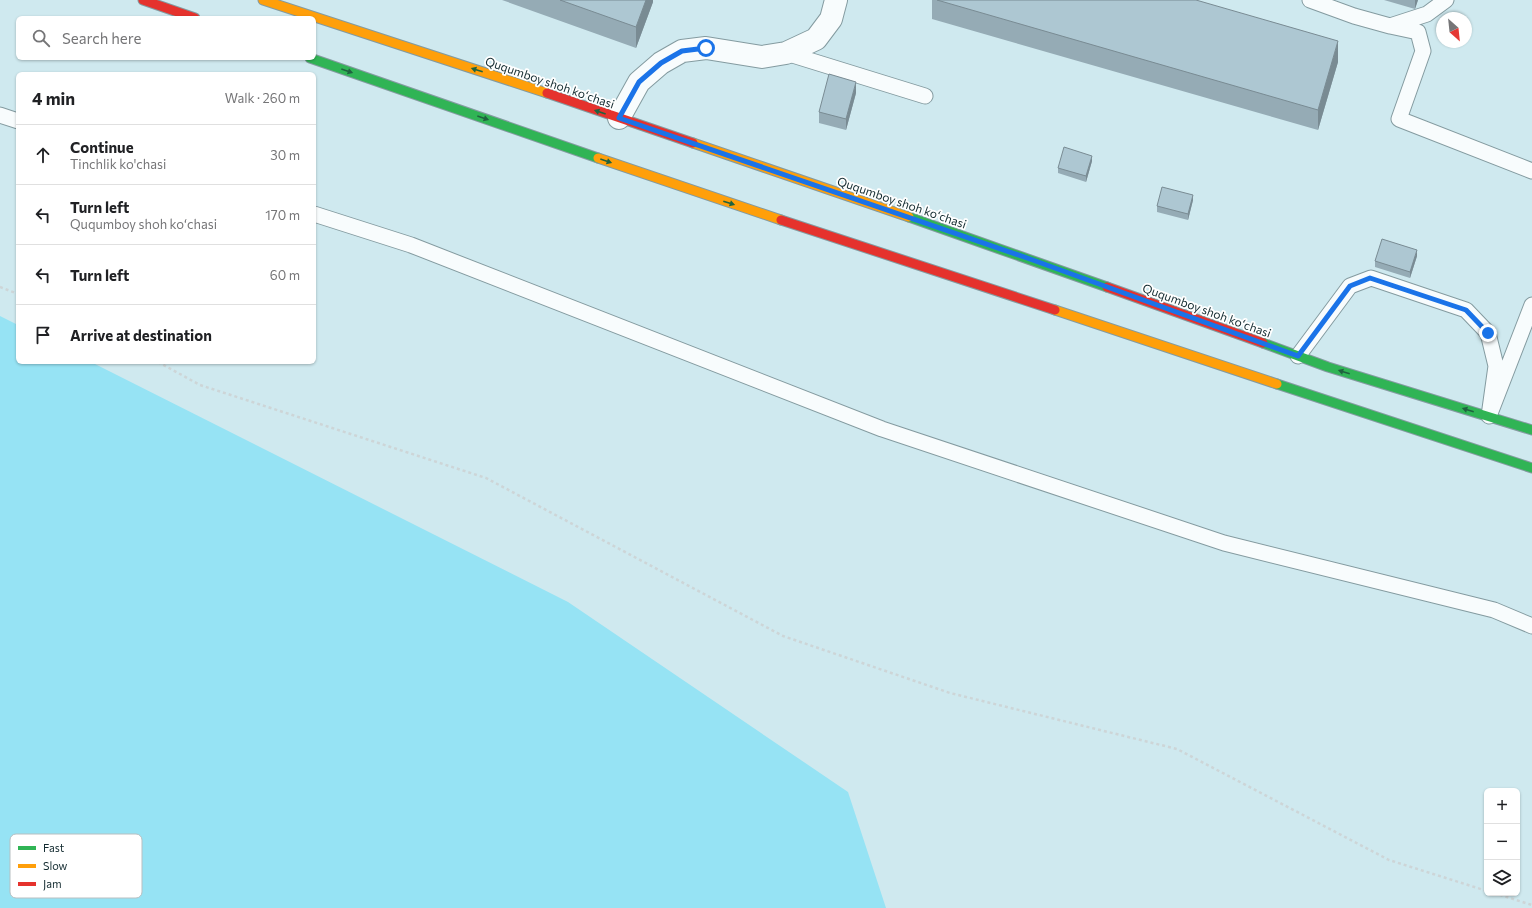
<!DOCTYPE html>
<meta charset="utf-8">
<style>
:root{--surface:#fff;--page:#f2f2f2;--text:#202124;--muted:#757577;--line:#e0e0e0}
body{margin:0;font-family:Commissioner,sans-serif;background:var(--page);color:var(--text)}
.controls{position:absolute;right:12px;bottom:12px;display:grid;overflow:hidden;border-radius:6px;box-shadow:0 1px 3px #0004}
.controls button{width:36px;height:36px;display:grid;place-items:center;padding:0;border:0;border-bottom:1px solid var(--line);background:var(--surface);color:var(--text);font:20px sans-serif}
.compass{position:absolute;left:1436px;top:12px;width:36px;height:36px;border-radius:50%;background:var(--surface);box-shadow:0 1px 3px #0004;rotate:153deg}
.stop{position:absolute;width:12px;height:12px;margin:-9px;border:3px solid #1a73e8;border-radius:50%;background:#fff}
.stop.end{background:#1a73e8;border-color:#fff;box-shadow:0 1px 4px #0008}
.list{margin:0;padding:0;list-style:none}
h2{display:flex;justify-content:space-between;align-items:center;height:52px;margin:0;padding:0 16px;font-size:17px}
h2 small{font-size:13px;font-weight:400;color:var(--muted)}
.list li{display:grid;grid-template-columns:26px 1fr auto;gap:12px;align-items:center;box-sizing:border-box;height:60px;padding:0 16px;border-top:1px solid var(--line)}
.list b{display:block;font-size:15px;white-space:nowrap}
.list p{margin:0;font-size:13px;white-space:nowrap;color:var(--muted)}
.list em{font-size:13px;font-style:normal;color:var(--muted)}
.icon{flex:none;width:22px;height:22px;fill:none;stroke:currentColor;stroke-width:2;stroke-linecap:round;stroke-linejoin:round}
.map{position:relative;flex:none;width:1532px;height:908px;overflow:hidden}
.search{position:absolute;background:var(--surface);box-shadow:0 1px 3px #0004;left:16px;top:16px;width:300px;height:44px;display:flex;align-items:center;gap:10px;box-sizing:border-box;padding:0 14px;border-radius:6px;color:var(--muted);font-size:15px}
.panel{position:absolute;background:var(--surface);box-shadow:0 1px 3px #0004;left:16px;top:72px;width:300px;height:292px;border-radius:6px}
.map>svg:first-child{display:block}
.water{fill:#96e3f4}
.lines{fill:none;stroke-linecap:round;stroke-linejoin:round}
.lane-casing{stroke:#849ba0;stroke-width:17}
.street-casing{stroke:#849ba0;stroke-width:24}
.fast-casing{stroke:#849ba0;stroke-width:11}
.slow-casing{stroke:#849ba0;stroke-width:11}
.jam-casing{stroke:#849ba0;stroke-width:11}
.path{stroke:#cdd5d7;stroke-width:2.5;stroke-dasharray:3 3;stroke-linecap:butt}
.lane{stroke:#f8fcfd;stroke-width:15}
.street{stroke:#f8fcfd;stroke-width:22}
.fast{stroke:#30b455;stroke-width:9}
.slow{stroke:#ff9f0a;stroke-width:9}
.jam{stroke:#e5322d;stroke-width:9}
.wall{fill:#95abb5}
.shaded-wall{fill:#798b93}
.building{fill:#adc7d2;stroke:#798b93}
.oneway{fill:#1f623f}
.route{stroke:#1a73e8;stroke-width:5}
.labels{text-anchor:middle;dominant-baseline:central;stroke-width:3.5;stroke-linejoin:round;paint-order:stroke}
.street-label{font-size:12px;fill:#132b30;stroke:#fff}
.key{fill:#fff;stroke:#b8bfc1;stroke-width:1}
.key-label{font-size:11px;fill:#132b30}
</style>
<div class="map">
<svg width="1532" height="908" viewBox="0 0 1532 908">
<rect width="100%" height="100%" fill="#cfe9ef"/>
<path class="water" d="M0 316 18 325V362H91L568 602 848 792 886 908H0Z"/>
<g class="lines">
<g class="lane-casing">
<path id="lane" d="M1310 0 1354 16 1390 26 1427 14 1446 0
M1390 26 1418 32 1423 51 1399 119 1532 171
M786 53 925 96
M0 115 18 121
M314 214 411 245 882 429 1224 543 1494 610 1532 626
M1298 356 1350 286 1371 278 1466 310 1488 333 1496 366 1489 416 1532 305"/>
</g>
<g class="street-casing">
<path id="street" d="M619 118 639 82 661 63 682 51 706 48 762 57 786 53 816 39 831 19 836 0"/>
</g>
<g class="fast-casing">
<path id="fast" d="M310 58 598 158
M909 217 1107 287
M1263 343 1328 367 1532 430
M1277 384 1532 468"/>
</g>
<g class="slow-casing">
<path id="slow" d="M263 0 547 93
M693 143 909 217
M598 158 781 220
M1055 310 1277 384"/>
</g>
<g class="jam-casing">
<path id="jam" d="M143 0 195 18
M547 93 693 143
M781 220 1055 310
M1107 287 1263 343"/>
</g>
<path class="path" d="M0 287 18 294
M158 362 200 385 486 478 783 636 950 693 1177 749 1389 860 1487 891
M1494 893 1532 905"/>
<use href="#lane" class="lane"/>
<use href="#street" class="street"/>
<use href="#fast" class="fast"/>
<use href="#slow" class="slow"/>
<use href="#jam" class="jam"/>
</g>
<path class="wall" d="M502 0H653V2L636 48Z
M932 0H1196L1338 62 1318 130 932 19Z
M1384 0H1418L1415 9Z
M856 93 846 130 819 123V112Z
M1092 161 1086 182 1058 173V168Z
M1193 200 1188 220 1157 212V206Z
M1417 256 1410 278 1375 267V261Z"/>
<path class="shaded-wall" d="M646 0H653V2L636 48V27Z
M1415 0H1418L1415 9Z
M1338 41V62L1318 130V110Z
M856 82V93L846 130V119Z
M1092 156V161L1086 182V176Z
M1193 195V200L1188 220V214Z
M1417 250V256L1410 278V272Z"/>
<path class="building" d="M560 0H646L636 27Z
M937 0H1196L1338 41 1318 110Z
M829 74 856 82 846 119 819 112Z
M1064 147 1092 156 1086 176 1058 168Z
M1162 187 1193 195 1188 214 1157 206Z
M1382 239 1417 250 1410 272 1375 261Z"/>
<defs><path id="oneway-solid" d="M-6-.8H1V-3.2L6.5 0L1 3.2V.8H-6Z"/></defs>
<g class="oneway">
<use href="#oneway-solid" transform="translate(477 70) rotate(-162)"/>
<use href="#oneway-solid" transform="translate(347 71) rotate(19)"/>
<use href="#oneway-solid" transform="translate(600 112) rotate(-161)"/>
<use href="#oneway-solid" transform="translate(483 118) rotate(19)"/>
<use href="#oneway-solid" transform="translate(606 161) rotate(19)"/>
<use href="#oneway-solid" transform="translate(729 203) rotate(18)"/>
<use href="#oneway-solid" transform="translate(1344 372) rotate(-163)"/>
<use href="#oneway-solid" transform="translate(1468 410) rotate(-163)"/>
</g>
<g class="lines">
<path class="route" d="M706 48 682 51 661 63 639 82 619 118 1030 259 1298 356 1350 286 1370 278 1466 310 1488 333"/>
</g>
<g class="labels">
<g class="street-label">
<text transform="translate(550 82) rotate(19)">Ququmboy shoh koʻchasi</text>
<text transform="translate(902 202) rotate(19)">Ququmboy shoh koʻchasi</text>
<text transform="translate(1207 310) rotate(20)">Ququmboy shoh koʻchasi</text>
</g>
</g>
<rect x="10" y="834" width="132" height="64" rx="6" class="key"/>
<rect x="18" y="846" width="18" height="4" fill="#30b455"/>
<rect x="18" y="864" width="18" height="4" fill="#ff9f0a"/>
<rect x="18" y="882" width="18" height="4" fill="#e5322d"/>
<g class="key-label">
<text x="43" y="852">Fast</text>
<text x="43" y="870">Slow</text>
<text x="43" y="888">Jam</text>
</g>
</svg>
<div class="controls">
<button>+</button>
<button>−</button>
<button><svg class="icon" aria-label="layers" viewBox="0 0 24 24"><path d="M12 4l9 5-9 5-9-5zM3 14l9 5 9-5"/></svg></button>
</div>
<svg class="compass" viewBox="-18 -18 36 36"><path d="M0-13l5 13h-10z" fill="#e53935"/><path d="M0 13l5-13h-10z" fill="#757577"/></svg>
<div class="stop" style="left:706px;top:48px"></div>
<div class="stop end" style="left:1488px;top:333px"></div>
<div class="search"><svg class="icon" aria-label="search" viewBox="0 0 24 24"><circle cx="10" cy="10" r="6"/><path d="M15 15l6 6"/></svg>Search here</div>
<section class="panel">
<h2>4 min<small>Walk · 260 m</small></h2>
<ul class="list">
<li><svg class="icon" aria-label="ahead" viewBox="0 0 24 24"><path d="M12 20V5M6 11l6-6 6 6"/></svg><div><b>Continue</b><p>Tinchlik ko'chasi</p></div><em>30 m</em></li>
<li><svg class="icon" aria-label="left" viewBox="0 0 24 24"><path d="M17 20v-9H6M10 6l-5 5 5 5"/></svg><div><b>Turn left</b><p>Ququmboy shoh koʻchasi</p></div><em>170 m</em></li>
<li><svg class="icon" aria-label="left" viewBox="0 0 24 24"><path d="M17 20v-9H6M10 6l-5 5 5 5"/></svg><div><b>Turn left</b></div><em>60 m</em></li>
<li><svg class="icon" aria-label="arrive" viewBox="0 0 24 24"><path d="M6 21V4h12l-3 4 3 4H6"/></svg><div><b>Arrive at destination</b></div></li>
</ul>
</section>
</div>
